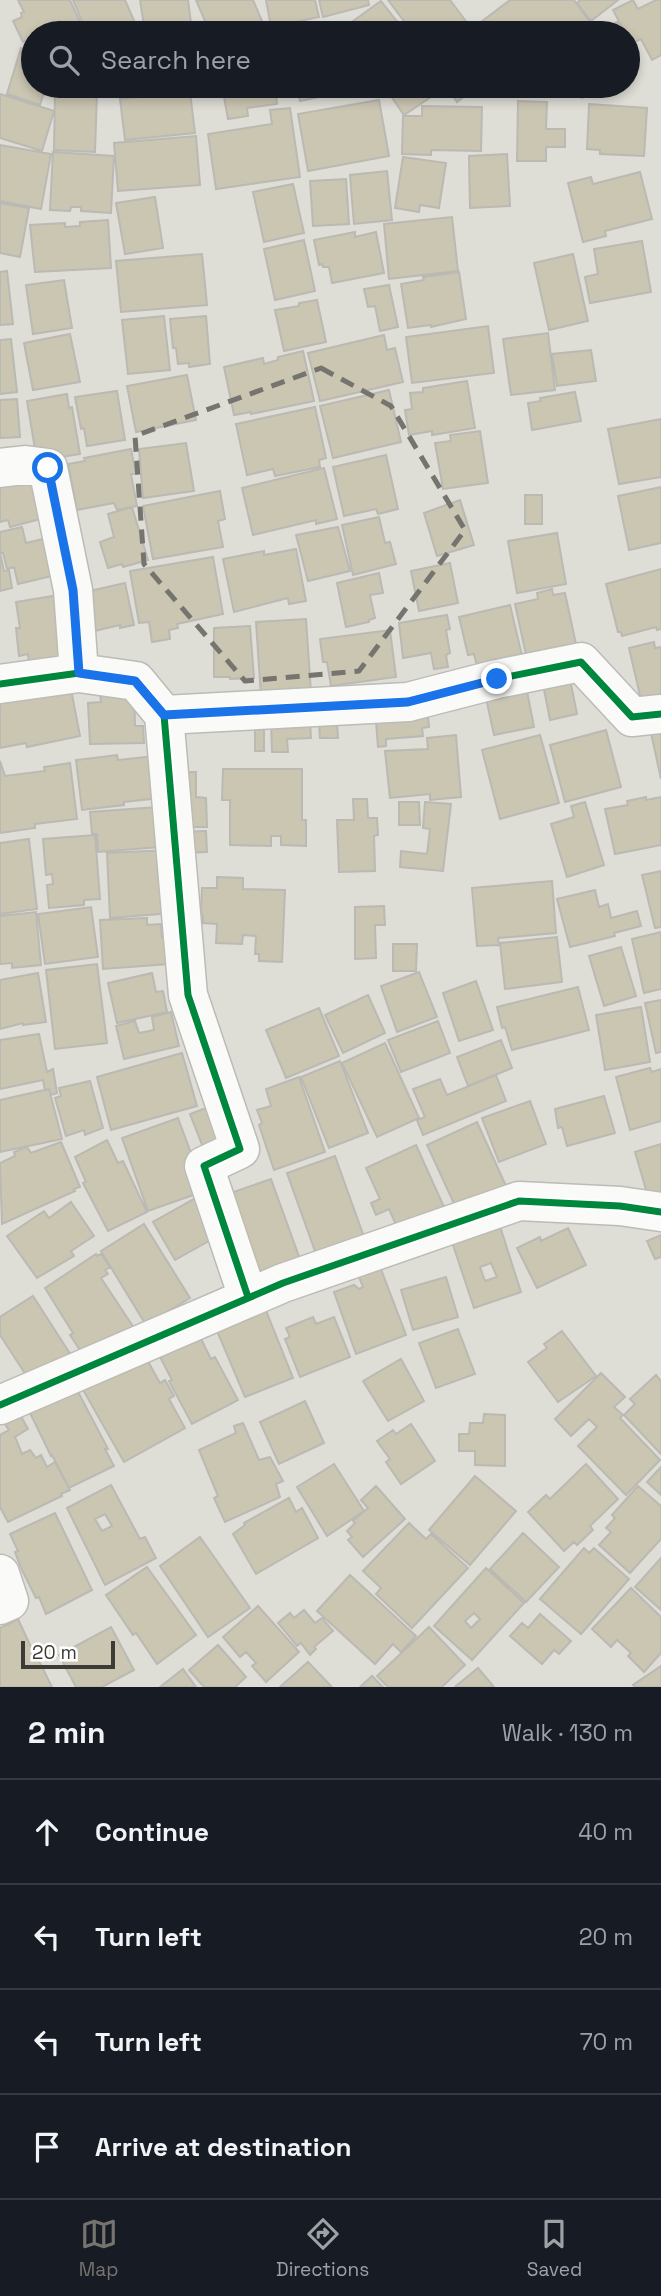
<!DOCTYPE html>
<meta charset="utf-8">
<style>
:root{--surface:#171b24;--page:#242831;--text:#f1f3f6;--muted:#9ea1a6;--line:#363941;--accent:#75746e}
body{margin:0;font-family:"Space Grotesk",sans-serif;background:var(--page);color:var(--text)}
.scale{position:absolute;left:21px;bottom:18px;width:94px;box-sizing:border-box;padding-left:7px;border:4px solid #3c3b36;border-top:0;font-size:19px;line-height:24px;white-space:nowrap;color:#3c3b36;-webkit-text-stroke:5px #fff;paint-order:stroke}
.stop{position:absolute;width:21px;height:21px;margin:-16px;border:5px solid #1a73e8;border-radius:50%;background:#fff}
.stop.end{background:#1a73e8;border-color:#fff;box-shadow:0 2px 7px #0008}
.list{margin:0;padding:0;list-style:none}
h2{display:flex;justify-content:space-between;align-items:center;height:91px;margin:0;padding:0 28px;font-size:30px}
h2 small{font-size:23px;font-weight:400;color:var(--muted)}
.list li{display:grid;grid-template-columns:46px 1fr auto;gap:21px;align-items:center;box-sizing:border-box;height:105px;padding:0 28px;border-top:2px solid var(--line)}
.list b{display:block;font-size:26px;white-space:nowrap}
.list em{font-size:23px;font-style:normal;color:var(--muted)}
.icon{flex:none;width:38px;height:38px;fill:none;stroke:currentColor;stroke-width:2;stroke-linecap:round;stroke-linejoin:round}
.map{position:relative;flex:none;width:661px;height:1687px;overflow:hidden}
.search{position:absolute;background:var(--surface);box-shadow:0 4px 10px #0003;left:21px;right:21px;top:21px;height:77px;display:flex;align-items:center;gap:18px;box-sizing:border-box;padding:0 24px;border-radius:38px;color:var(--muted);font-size:26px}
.sheet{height:511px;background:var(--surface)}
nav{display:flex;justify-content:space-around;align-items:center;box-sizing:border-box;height:98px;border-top:2px solid var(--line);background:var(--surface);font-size:19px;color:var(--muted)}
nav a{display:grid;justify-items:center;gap:4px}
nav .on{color:var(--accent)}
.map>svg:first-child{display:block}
.building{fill:#cbc6b2;stroke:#bab9b3;stroke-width:2;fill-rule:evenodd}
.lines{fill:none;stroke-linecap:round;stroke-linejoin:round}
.minor-casing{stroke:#bcbbb6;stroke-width:41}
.minor{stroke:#fafaf9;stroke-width:38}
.cycleway-casing{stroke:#fff;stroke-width:11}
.cycleway{stroke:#00873e;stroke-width:7}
.route{stroke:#1a73e8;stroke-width:9}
.marked{fill:none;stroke:#75746e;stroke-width:5;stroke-dasharray:14 9;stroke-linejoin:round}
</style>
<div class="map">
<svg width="661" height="1687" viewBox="0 0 661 1687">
<rect width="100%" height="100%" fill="#deddd6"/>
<path class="building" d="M18 0H70L85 33H33V38L23 42 13 21 22 17 21 13 24 12Z
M73 0H125L136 25 116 33H87Z
M140 0H188L191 23 145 32Z
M196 0H253L267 33H210Z
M266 0H315L319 17 271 27Z
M319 0H368L369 5 323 17Z
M388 0H450L471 28 464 33H413Z
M510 0H574L589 21 573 33H490L481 22Z
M580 0H618L591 21 577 3Z
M633 0 638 9 656 0H661V55L652 60 641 39 630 44 628 33H625L613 10Z
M381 1 406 33H345L342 29Z
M617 22 622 33H592Z
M337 24 339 33H296Z
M175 31H198L199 33H148Z
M628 45 638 69 628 74Z
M21 48 33 52V86H46L40 105 7 94Z
M61 86H127V93L61 91Z
M138 86H201V89L138 91Z
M222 86H275L277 104 247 108 248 116 228 119Z
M296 86H357V89L300 101Z
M384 86H441L443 89 404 115Z
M446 86H478L457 102Z
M562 86H608L582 98 579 90 567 96Z
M55 90 97 92 95 152 54 150Z
M190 92 195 133 125 140 120 99Z
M0 94 54 111 42 151 0 138Z
M379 100 389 156 308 171 298 114Z
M518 101 547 102 546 129H565V147H546V161H517Z
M589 104 647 108 644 156 600 154V150L587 149Z
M422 106 482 107 481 151 431 150V155L402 154 403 116H422Z
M290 108 300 177 216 189 208 134 272 124 270 110Z
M196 136 200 185 118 191 114 143Z
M0 145 51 154 41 209 0 201Z
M53 152 114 156 111 213 81 211V207H71L70 211 50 210Z
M507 154 510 206 470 208 469 156Z
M403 157 446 163 439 208 420 205 419 212 395 208Z
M387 171 392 220 354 224 350 175Z
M640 172 652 219 605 231 606 236 583 242 568 183 591 177 593 184Z
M346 179 349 224 313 226 310 181Z
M293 184 304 233 264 242 253 192Z
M155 197 163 248 125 254 116 203Z
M0 203 29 208 20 257 0 253Z
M452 217 458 271 389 279 384 224Z
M108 220 111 268 35 272 30 225 65 223V227L80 226V222Z
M355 232V237L376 232 384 273 332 283 329 267H323L322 264 319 265 314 240Z
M304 240 315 291 275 300 264 249Z
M642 241 651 292 590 303 585 277 598 274 594 249Z
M202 254 207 305 121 312 116 261Z
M573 254 588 321 549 330 534 263Z
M7 271 13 324 0 325V272Z
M459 272 466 319 431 327V325L408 328 401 284 424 280 423 277Z
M64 280 72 328 33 334 26 285Z
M389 285 398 327 380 331 375 306 368 307 364 289Z
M317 300 326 342 284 351 275 310 299 306V303Z
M164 316 170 370 128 374 122 320Z
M206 316 210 364 189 367V363L178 364 176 348H173L170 319Z
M488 326 494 373 412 383 406 337Z
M548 333 555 390 511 395 503 339Z
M70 334 80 382 33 390 24 343Z
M384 335 387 350 395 348 403 382 320 401 308 353Z
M11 339 17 392 0 394V340Z
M591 350 596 381 557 386 552 354Z
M303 351 314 401 251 414V412L234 415 224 367 263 358 264 364 278 360V357Z
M187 375 196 420 136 432 127 386Z
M467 381 475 428 432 435V431L409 435 405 410 412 409 410 393 423 392V388Z
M389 390 401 442 333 458 320 406Z
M117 391 125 440 87 446 84 428 81 429 75 397Z
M575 392 581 421 532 430 528 403 541 401 540 398Z
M67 394 69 408 72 407 80 454 37 461 27 401Z
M17 399 20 437 0 438V400Z
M315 407 326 458 319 460 320 467 275 476 273 469 247 475 236 424Z
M661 419V477L619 484 608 429Z
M480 431 488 483 443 489 435 443 451 441 450 435Z
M186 443 194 491 143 498 139 449Z
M131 449 136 474H131L137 506 117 510 114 503 77 510 68 464 85 461 84 458Z
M386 455 398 509 378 514 376 509 344 516 333 467Z
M324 468 337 519 316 524V520L253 535 242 488Z
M38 472 48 517 10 527 8 520 0 522V481Z
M661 487V543L629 550 618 496Z
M220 491 225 519 218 521 223 547 153 559 143 506Z
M525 495H542V524H525Z
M460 500 474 545 437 556 424 513Z
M132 507 148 560 123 567 122 564 108 568 100 542 114 537 108 514Z
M379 517 385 543 390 542 396 564 353 575 342 525Z
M22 527 26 543 47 538 56 575 18 584 14 567 7 569 3 553H1L0 550V532Z
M338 527 350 571 308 581 296 535Z
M557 533 566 584 517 593 508 541Z
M296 549 306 601 289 604 288 598 234 612 223 559 264 551V555Z
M0 553 4 571 9 570 12 588 0 591Z
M213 557 223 614 177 624 178 628 169 630 170 639 152 642 149 622 139 623 130 571Z
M450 563 458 603 419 611 411 571Z
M661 569V629L657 630 656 627 622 636 621 632H618L606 584Z
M379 573 383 593 370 595 375 618 369 620V622L346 627 337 583Z
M125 583 134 625 120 628V625L86 633 77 594Z
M552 589 553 595 565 593 577 649 527 659 515 604 538 599 537 593Z
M59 595 69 664 30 670 28 654 19 656 16 628H20L16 602Z
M510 605 523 660 478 670 474 654 468 655 459 617Z
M447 615 450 629 446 630 450 653 446 655 448 667 434 669 431 653 403 658 399 623Z
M306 619 311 692 261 696 256 622Z
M250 626 254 678 230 679V677H214V628Z
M390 630 396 677 331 686 327 662H323L320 639Z
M654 642 655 648 661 647V700L642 704 629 648Z
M568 669 577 714 550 720 541 674Z
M524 676 534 727 494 735 483 684Z
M70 684 80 736 27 747 26 743 0 748V699Z
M134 687 135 726H143L144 743 90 744 88 703 101 702 100 692Z
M426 693 429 727 422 728 423 736 386 739V746L378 747 374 697Z
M310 721 311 738 287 739 288 752H272L271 722Z
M255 724H264V751H255Z
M319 724H337L338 738H320Z
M606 730 621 787 565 802 550 745Z
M661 731V779L651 733Z
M456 735 461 797 430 800V794L390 798 385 751 428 749 427 738Z
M540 735 559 803 500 819 482 750Z
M117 755 118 760 155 756 159 798 124 802V805L82 810 76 760Z
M0 761 5 776 45 771 44 767 70 763 77 819 35 824V828L0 833Z
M223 769H302V820H306V846L281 845V836H271V846L230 845V800H222Z
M178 772H196V797L206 798 207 827H179Z
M646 797V800L661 797V845L615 854 605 809 628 805 627 801Z
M353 799H367L368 818H377L378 835 374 836 375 871 339 872 337 820H354Z
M399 802H419L420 825H399Z
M425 802 451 804 443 871 400 867 401 851 427 854 430 829 423 828Z
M585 802 604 865 567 877 551 824 574 817 571 806Z
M157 807 160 847 98 852 97 834H92L90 812Z
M206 831 207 852 183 853 182 832Z
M95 835 100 899 84 900V905L49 908 47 885 53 884 52 874 46 875 43 839Z
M29 839 37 909 0 914V843Z
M169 850 172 913 110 918 107 853Z
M661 871V927L655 928 642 875Z
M217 877 243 878V889L285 890 282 962 259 961V954H255L256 936 243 935 242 944 216 943 217 924 203 923V915L201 914 202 888H217Z
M552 881 556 933 498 938 499 945 477 946 472 888Z
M595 890 599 907 608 904 611 918 637 911 641 926 614 933 615 936 570 947 557 899Z
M384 906 385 925H375L376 958 355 959V907Z
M91 907 98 957 45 964 38 914Z
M36 912 41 965 12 968V963L0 964V916Z
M147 918V925L161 924 162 937H167L169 964 103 969 100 920Z
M661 932V989L644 993 632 939Z
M557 937 562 982 505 989 500 943Z
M393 944H417L416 971H393Z
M621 947 636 996 604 1006 589 956Z
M97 964 107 1043 55 1049 46 970Z
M419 972 437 1017 397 1032 381 986Z
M38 973 46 1022 23 1025V1023L0 1029V980Z
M152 973 156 992 163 991 167 1012 117 1023 108 983Z
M476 981 493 1030 459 1041 443 993Z
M578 987 589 1030 512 1050 505 1027 502 1028 497 1007Z
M368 995 385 1033 343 1053 325 1015Z
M661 1000V1052L656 1053 645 1003Z
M641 1007 650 1062 605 1070 596 1015Z
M319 1008 339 1056 286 1078 266 1030Z
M171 1012 179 1046 124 1059 116 1026 135 1021 139 1033 154 1030 152 1017Z
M438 1021 450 1053 401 1072 388 1040Z
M39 1034 47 1072 53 1069 57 1093 51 1095 49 1089 45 1090 43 1080 0 1089V1040Z
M501 1040 512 1068 468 1086 457 1057Z
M385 1043 419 1118 377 1137 342 1063Z
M182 1053 197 1106 111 1130 97 1077Z
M340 1061 368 1133 329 1148 301 1077Z
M650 1068 652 1072 661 1069V1121L630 1130 616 1077Z
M496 1075 506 1101 423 1135 417 1120 425 1117 413 1089 440 1079 447 1095Z
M299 1077 325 1152 274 1170 259 1125 262 1123 257 1110 271 1106 266 1089Z
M90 1081 103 1128 85 1135 84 1130 66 1136 55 1098 61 1096 59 1088Z
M49 1089 62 1139 0 1152V1100Z
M604 1096 615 1133 567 1146 562 1127 558 1128 555 1109Z
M230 1099 246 1146 208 1160 190 1114Z
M530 1101 546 1144 499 1162 482 1118Z
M178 1118 205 1191 148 1211 122 1138Z
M477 1122 506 1186 456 1208 427 1145Z
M107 1140 118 1163 123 1161 147 1212 108 1231 83 1183 86 1182 75 1157Z
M61 1142 80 1187 74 1189 75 1191 2 1224 0 1163 15 1156 14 1152 27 1147 31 1153Z
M661 1144V1196L649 1200 635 1152Z
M416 1145 444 1207 397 1227 389 1209 376 1215 371 1203 380 1199 366 1168Z
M335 1156 364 1237 316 1254 287 1173Z
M271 1179 301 1262 258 1285 225 1195Z
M203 1194 223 1233 175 1260 153 1222Z
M71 1202 94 1236 71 1251 74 1256 37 1278 7 1236 44 1211 49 1218Z
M497 1217 521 1292 474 1308 449 1233ZM491 1263 497 1277 485 1281 480 1267Z
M144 1224 190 1298 146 1325 101 1251Z
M568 1228 586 1265 537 1288 517 1248 540 1237 541 1241Z
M661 1235V1257L655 1259 647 1241Z
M96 1254 97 1256 101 1254 110 1267 105 1270 108 1274 101 1278 134 1328 86 1359 70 1335 73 1333 45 1288Z
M379 1264 406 1335 356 1354 334 1292 354 1285 359 1289 363 1287 357 1272Z
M446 1277 458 1317 413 1330 401 1290Z
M33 1296 76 1363 35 1389 0 1335V1317Z
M263 1303 293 1378 245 1397 217 1331Z
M313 1317 316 1324 334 1317 350 1357 300 1377 285 1339 290 1337 286 1328Z
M458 1329 475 1374 436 1388 419 1343Z
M197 1331 211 1359 215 1357 238 1400 192 1424 169 1381 172 1380 157 1351Z
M562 1331 596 1376 558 1402 528 1362 547 1348 544 1344Z
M144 1354 160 1383 165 1380 174 1396 169 1399 185 1428 124 1462 82 1388Z
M401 1359 424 1401 388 1421 363 1381Z
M601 1373 625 1397 614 1407 623 1415 620 1418 660 1460 626 1495 578 1446 597 1427 589 1419 571 1436 555 1419Z
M656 1375 661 1381V1454L624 1415 635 1404 630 1399Z
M76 1388 108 1449H105L114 1466 69 1488 52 1455 51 1456 30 1413Z
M305 1401 324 1443 279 1464 260 1422Z
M18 1411 28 1429 15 1437 22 1454 30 1450 36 1458 41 1455 47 1467 55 1462 70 1490 61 1494 62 1496 8 1522 0 1507V1435L9 1430 2 1420Z
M484 1414 505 1415V1466L475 1465V1451H459V1434H469L470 1423H483Z
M243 1423 259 1460 270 1457 283 1481 276 1484 280 1497 225 1522 214 1498 218 1496 199 1450 236 1433 234 1426Z
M411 1424 435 1461 401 1484 386 1462 390 1459 377 1441 393 1430 396 1434Z
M334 1464 364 1511 327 1536 297 1487Z
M586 1464 618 1499 590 1526 593 1530 577 1545 574 1542 564 1551 528 1512 546 1495 550 1499Z
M661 1467V1495L647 1482Z
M475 1476 516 1511 470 1565 429 1530Z
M111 1485 140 1539 145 1537 156 1558 105 1585 67 1508ZM105 1514 112 1526 102 1531 95 1519Z
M376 1486 405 1519 363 1557 348 1540 352 1537 347 1531 355 1523 353 1521 368 1508 361 1500Z
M638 1486 661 1506V1539L630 1573 599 1545 611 1532 606 1528 615 1518 612 1515Z
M289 1498 296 1512 302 1508 318 1538 256 1574 233 1534 245 1525 244 1523Z
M55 1513 92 1590 46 1614 39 1597 36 1598 21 1568 15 1552 18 1551 10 1534Z
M409 1523 426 1539 431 1534 468 1568 412 1628 376 1594 381 1588 363 1571Z
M523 1533 559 1567 526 1602 490 1569Z
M200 1537 250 1608 208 1637 160 1566Z
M584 1548 589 1553 594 1548 629 1579 581 1634 540 1599Z
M661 1558V1610L635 1587Z
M147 1567 196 1635 157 1664 136 1633 133 1635 106 1595Z
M486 1568 524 1603 472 1660 434 1626ZM474 1613 480 1619 471 1628 465 1621Z
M350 1575 416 1636 401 1652 393 1644 375 1664 317 1611Z
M631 1588 661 1617V1653L644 1672 628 1656 631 1653 617 1640 611 1647 592 1629Z
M258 1606 299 1652 266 1682 252 1666 256 1663 246 1652 240 1657 223 1637Z
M304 1610 315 1623 322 1618 333 1631 314 1647 316 1649 310 1655 301 1643 297 1646 278 1623 290 1613 294 1618Z
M540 1614 571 1641 559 1654 554 1650 542 1664 510 1636 522 1623 528 1628Z
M18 1619 37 1660 38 1659 52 1687H0V1628Z
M111 1627 134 1670 102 1687H76L59 1655Z
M429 1627 465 1665 442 1687H388L377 1676Z
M218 1645 246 1677 235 1687H204L189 1670Z
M308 1662 332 1687H280Z
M661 1666V1687H635L633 1685Z
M478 1668 494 1687H455L456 1686Z
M183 1669 196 1687H160Z
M372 1676 383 1687H360Z"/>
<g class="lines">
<g class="minor-casing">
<path id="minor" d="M0 468 25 465 48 468 73 590 79 673
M0 684 79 673 136 681 164 715 188 995 240 1149 204 1166 248 1297
M164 715 408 702 497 679 581 662 632 717 661 714
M0 1405 283 1283 519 1201 620 1206 661 1212
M0 1574 9 1601 0 1605"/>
</g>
<use href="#minor" class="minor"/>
<g class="cycleway-casing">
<path id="cycleway" d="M0 684 79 673 136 681 164 715 188 995 240 1149 204 1166 248 1297
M164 715 408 702 497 679 581 662 632 717 661 714
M0 1405 283 1283 519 1201 620 1206 661 1212"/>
</g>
<use href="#cycleway" class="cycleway"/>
</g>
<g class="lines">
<path class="route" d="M48 468 73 590 79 673 135 681 164 715 408 702 497 679"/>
</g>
<path class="marked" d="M321 368 391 406 465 530 359 671 245 681 144 564 135 436Z"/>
</svg>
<div class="scale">20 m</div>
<div class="stop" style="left:48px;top:468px"></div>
<div class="stop end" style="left:497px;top:679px"></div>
<div class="search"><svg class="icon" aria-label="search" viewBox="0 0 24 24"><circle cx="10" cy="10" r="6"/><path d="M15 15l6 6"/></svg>Search here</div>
</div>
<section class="sheet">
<h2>2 min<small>Walk · 130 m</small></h2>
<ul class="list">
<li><svg class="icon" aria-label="ahead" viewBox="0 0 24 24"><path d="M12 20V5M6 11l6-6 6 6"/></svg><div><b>Continue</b></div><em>40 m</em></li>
<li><svg class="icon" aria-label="left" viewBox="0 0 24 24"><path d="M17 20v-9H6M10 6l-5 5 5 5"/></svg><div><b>Turn left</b></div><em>20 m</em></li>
<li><svg class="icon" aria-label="left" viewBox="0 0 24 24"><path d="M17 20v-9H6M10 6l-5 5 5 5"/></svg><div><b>Turn left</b></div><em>70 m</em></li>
<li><svg class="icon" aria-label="arrive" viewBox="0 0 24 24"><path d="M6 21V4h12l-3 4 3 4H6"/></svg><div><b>Arrive at destination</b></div></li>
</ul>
</section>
<nav>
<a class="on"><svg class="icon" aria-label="map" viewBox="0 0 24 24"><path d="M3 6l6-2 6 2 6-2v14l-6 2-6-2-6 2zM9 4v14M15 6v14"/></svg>Map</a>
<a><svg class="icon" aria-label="directions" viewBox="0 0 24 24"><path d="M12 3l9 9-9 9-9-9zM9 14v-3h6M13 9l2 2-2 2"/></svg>Directions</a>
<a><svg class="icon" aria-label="saved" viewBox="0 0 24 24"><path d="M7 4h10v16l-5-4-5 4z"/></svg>Saved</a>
</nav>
